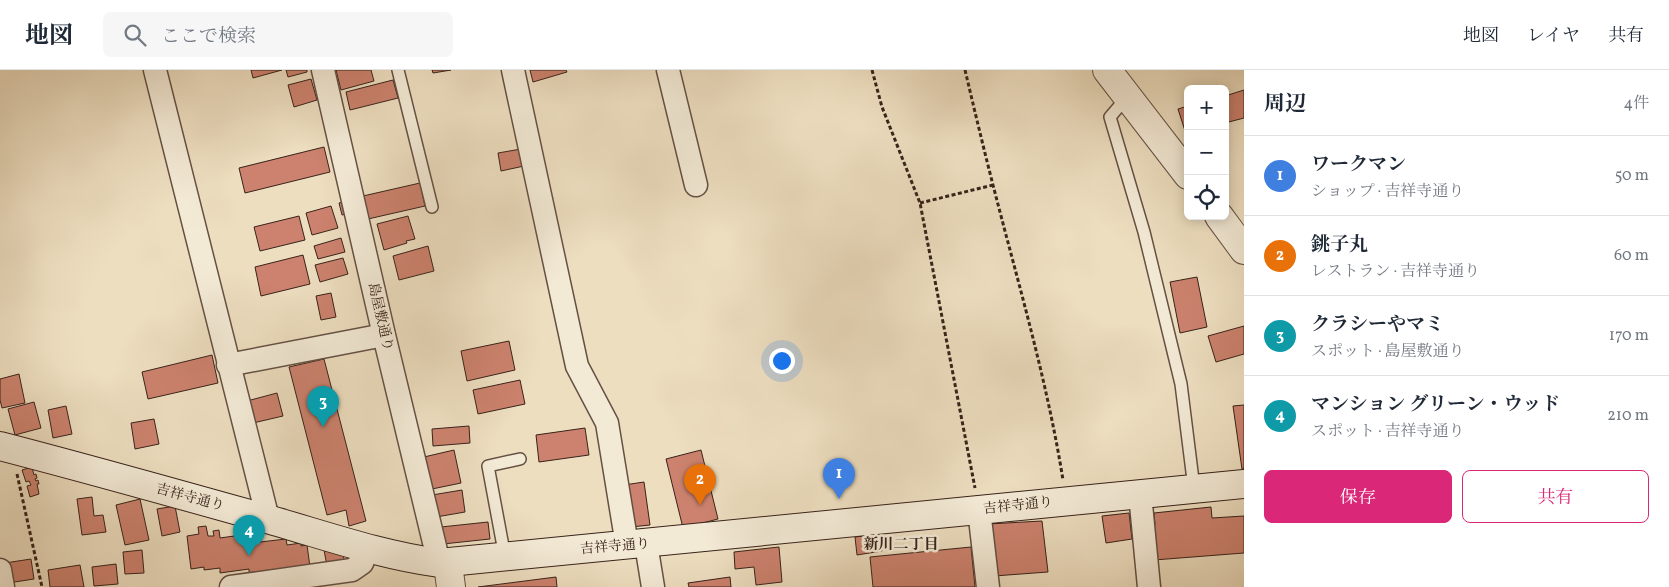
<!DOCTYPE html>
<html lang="ja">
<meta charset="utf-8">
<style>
:root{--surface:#fff;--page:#f6f6f7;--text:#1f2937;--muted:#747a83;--line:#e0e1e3;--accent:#db2777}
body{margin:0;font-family:Vollkorn,"Noto Serif JP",serif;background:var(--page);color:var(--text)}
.controls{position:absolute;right:15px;top:15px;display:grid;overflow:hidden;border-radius:8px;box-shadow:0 2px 12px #0003}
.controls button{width:45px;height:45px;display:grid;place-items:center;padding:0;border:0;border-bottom:1px solid var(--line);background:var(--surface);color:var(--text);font:25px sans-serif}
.you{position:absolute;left:781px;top:290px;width:18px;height:18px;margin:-12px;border:4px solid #fff;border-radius:50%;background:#1a73e8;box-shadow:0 0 0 8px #1a73e833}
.badge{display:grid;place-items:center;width:32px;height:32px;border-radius:50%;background:var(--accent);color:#fff;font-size:16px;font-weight:700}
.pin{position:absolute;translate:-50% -41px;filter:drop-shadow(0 1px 2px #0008)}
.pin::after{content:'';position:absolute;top:26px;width:18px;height:15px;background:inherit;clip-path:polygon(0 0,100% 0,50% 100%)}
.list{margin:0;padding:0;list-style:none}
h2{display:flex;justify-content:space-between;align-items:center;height:65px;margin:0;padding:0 20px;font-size:21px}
h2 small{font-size:16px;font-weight:400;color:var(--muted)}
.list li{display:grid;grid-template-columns:32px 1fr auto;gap:15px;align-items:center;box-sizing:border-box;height:80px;padding:0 20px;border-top:1px solid var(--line)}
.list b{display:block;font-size:19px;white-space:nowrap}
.list p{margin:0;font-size:16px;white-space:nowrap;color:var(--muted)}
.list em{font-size:16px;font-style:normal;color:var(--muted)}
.actions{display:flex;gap:10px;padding:15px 20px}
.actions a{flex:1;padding:11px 0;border:1px solid var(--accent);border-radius:8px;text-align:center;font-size:18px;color:var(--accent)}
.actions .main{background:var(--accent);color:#fff}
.icon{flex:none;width:28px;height:28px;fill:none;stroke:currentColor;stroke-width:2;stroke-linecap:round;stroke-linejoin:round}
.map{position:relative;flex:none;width:1244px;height:517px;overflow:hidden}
header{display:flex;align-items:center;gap:30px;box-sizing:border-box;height:70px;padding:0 25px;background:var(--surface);border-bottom:1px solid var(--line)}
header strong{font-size:24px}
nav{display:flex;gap:28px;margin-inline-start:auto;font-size:18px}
.search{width:350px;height:45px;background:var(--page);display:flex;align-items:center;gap:12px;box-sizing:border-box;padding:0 18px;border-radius:8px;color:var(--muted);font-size:19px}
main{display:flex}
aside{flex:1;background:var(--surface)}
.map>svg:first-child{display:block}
.building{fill:#cc826e;stroke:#38221a}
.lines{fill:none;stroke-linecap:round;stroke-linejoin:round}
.service-casing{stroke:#655144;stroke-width:14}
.minor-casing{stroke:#655144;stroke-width:25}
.tertiary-casing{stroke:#655144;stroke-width:30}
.secondary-casing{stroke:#38221a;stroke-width:30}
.path{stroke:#38221a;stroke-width:3;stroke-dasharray:4 2.5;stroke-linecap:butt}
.service{stroke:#f3ead6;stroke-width:11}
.minor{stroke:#f3ead6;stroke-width:22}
.tertiary{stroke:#f3ead6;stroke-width:28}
.secondary{stroke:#f3ead6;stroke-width:28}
.labels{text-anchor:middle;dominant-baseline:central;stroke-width:5;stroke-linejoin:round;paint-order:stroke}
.street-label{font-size:14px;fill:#38221a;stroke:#f3ead6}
.neighbourhood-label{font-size:15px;font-weight:bold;fill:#38221a;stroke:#f3ead6}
</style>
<header>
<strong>地図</strong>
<div class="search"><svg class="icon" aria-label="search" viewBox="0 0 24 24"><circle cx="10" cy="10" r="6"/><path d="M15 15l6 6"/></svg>ここで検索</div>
<nav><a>地図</a><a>レイヤ</a><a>共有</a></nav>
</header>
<main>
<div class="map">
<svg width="1244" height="517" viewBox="0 0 1244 517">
<rect width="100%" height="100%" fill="#eddec0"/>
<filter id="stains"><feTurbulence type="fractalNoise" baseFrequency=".004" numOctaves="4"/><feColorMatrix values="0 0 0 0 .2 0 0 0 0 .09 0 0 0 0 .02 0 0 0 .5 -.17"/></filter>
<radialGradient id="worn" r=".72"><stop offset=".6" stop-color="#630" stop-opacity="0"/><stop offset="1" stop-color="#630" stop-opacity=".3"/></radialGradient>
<path class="building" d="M251 0H282L253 8Z
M286 0H307V2L288 7Z
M336 0H371L374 11 341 20Z
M432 0H451L433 3Z
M530 0H566L567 2 533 12Z
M311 9 317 30 294 37 288 15Z
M393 10 398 28 350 40 346 22Z
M1244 20V48L1225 53V26Z
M1188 36V64H1186L1178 39Z
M324 77 330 102 245 123 239 98Z
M521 79 524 96 501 101 498 83Z
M420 113 425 136 368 149 363 126Z
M343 132 346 144 342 145 339 133Z
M331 136 338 158 312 165 306 143Z
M299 146 305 170 260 181 254 157Z
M408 146 415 169 406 171 407 173 384 180 377 154Z
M341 168 345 182 318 189 314 176Z
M428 176 434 201 399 210 393 186Z
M303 185 310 214 261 226 255 197Z
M343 188 348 204 320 212 315 195Z
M1197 207 1207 257 1180 263 1170 212Z
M331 223 336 247 321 250 316 226Z
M1244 256V284L1216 292 1208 266Z
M509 271 515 300 467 311 461 281Z
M212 285 218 313 148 329 142 302Z
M324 289 366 451 349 456 346 440 327 445 289 297Z
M19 304 25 333 2 338 0 330V309Z
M520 310 525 334 478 344 473 320Z
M277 323 283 346 253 353 247 331Z
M34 332 41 358 15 365 8 339Z
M1244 335V399H1242L1233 336Z
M66 336 72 364 53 368 48 340Z
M154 349 159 374 135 379 131 353Z
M469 356 470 373 433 376 432 359Z
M585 358 589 385 539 392 536 365Z
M454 380 461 413 432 419 424 387Z
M701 380 718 449 683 458 666 389Z
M32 397 34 405 36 404 37 408 35 409 36 411 38 410 39 414H37L39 424 30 427 27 416 31 415 29 411 26 412 22 400Z
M644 412 650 455 631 457 624 415Z
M462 420 465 442 436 447 432 425Z
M92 427 94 446 103 445 106 462 82 465 77 429Z
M140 429 149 470 125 475 116 435Z
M175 436 180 462 162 466 157 439Z
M1211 437 1212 448 1244 446V483L1154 490 1150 455H1155L1154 443Z
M1129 443 1132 469 1106 473 1102 446Z
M1042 451 1048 502 994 506 988 454Z
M488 452 490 469 443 474 441 457Z
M206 456 208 466H214L213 461 219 460 220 468 241 465 243 474 286 469 287 475 301 473V476L307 475 310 497 249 505V499L220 503V498L204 500V497L191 499 187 466 199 464 198 457Z
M879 464 882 481 857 485 855 467Z
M779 477 782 512 756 515 754 497 735 499 734 482Z
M971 477 975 517H873L870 487Z
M142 480 144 503 125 504 123 482Z
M324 480 343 484 345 494 327 496Z
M31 489 34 509 8 513 5 493Z
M116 494 118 514 94 516 92 497Z
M80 495 84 517H50L48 500Z
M556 507 557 517H478Z
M730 507 731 517H689L688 513Z"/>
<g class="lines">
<g class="service-casing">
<path id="service" d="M398 0 432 137
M1128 26 1110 47 1144 162 1181 314 1194 418
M505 487 488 396 520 389"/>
</g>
<g class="minor-casing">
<path id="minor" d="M155 0 268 449
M323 0 384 265 439 493
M513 0 577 296 607 353 627 475
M668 0 696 115
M228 295 384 265
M1140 424 1149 517
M979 440 988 517
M646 474 653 517
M0 500 3 517
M231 517 352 500 362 493 368 479"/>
</g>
<g class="tertiary-casing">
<path id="tertiary" d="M1107 0 1188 105
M1219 146 1244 180
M448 494 451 517"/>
</g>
<g class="secondary-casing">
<path id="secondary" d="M0 376C89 399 178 424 267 449 324 465 380 485 439 493L1244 414"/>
</g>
<path class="path" d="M872 0 882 37 920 133 975 418
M965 0C974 38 983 76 993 115 1018 213 1047 310 1063 410
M920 133 993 115
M17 404 42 517"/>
<use href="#service" class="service"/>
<use href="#minor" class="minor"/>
<use href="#tertiary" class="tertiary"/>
<use href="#secondary" class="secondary"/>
</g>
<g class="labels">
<g class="street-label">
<text transform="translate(380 247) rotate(77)">島屋敷通り</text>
<text transform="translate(190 428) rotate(15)">吉祥寺通り</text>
<text transform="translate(1018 436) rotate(-6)">吉祥寺通り</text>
<text transform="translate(615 477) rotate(-5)">吉祥寺通り</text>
</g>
<g class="neighbourhood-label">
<text x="901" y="475">新川二丁目</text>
</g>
</g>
<rect width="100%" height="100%" filter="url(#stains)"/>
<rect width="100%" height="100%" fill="url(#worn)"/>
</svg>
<div class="controls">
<button>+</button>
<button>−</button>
<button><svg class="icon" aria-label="locate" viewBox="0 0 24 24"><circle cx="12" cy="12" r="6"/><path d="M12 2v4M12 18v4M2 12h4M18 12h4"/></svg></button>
</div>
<div class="you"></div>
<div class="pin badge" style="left:839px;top:429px;background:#3f7fe0">1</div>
<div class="pin badge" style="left:700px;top:435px;background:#e8710a">2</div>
<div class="pin badge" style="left:323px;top:357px;background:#0f9aa8">3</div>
<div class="pin badge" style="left:249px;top:486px;background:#0f9aa8">4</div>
</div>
<aside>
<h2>周辺<small>4件</small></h2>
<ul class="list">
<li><span class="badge" style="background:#3f7fe0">1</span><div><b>ワークマン</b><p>ショップ · 吉祥寺通り</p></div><em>50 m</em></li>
<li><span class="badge" style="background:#e8710a">2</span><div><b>銚子丸</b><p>レストラン · 吉祥寺通り</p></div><em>60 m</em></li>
<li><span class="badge" style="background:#0f9aa8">3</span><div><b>クラシーやマミ</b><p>スポット · 島屋敷通り</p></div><em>170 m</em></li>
<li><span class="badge" style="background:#0f9aa8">4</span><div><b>マンション グリーン・ウッド</b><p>スポット · 吉祥寺通り</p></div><em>210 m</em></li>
</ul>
<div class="actions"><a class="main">保存</a><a>共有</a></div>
</aside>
</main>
